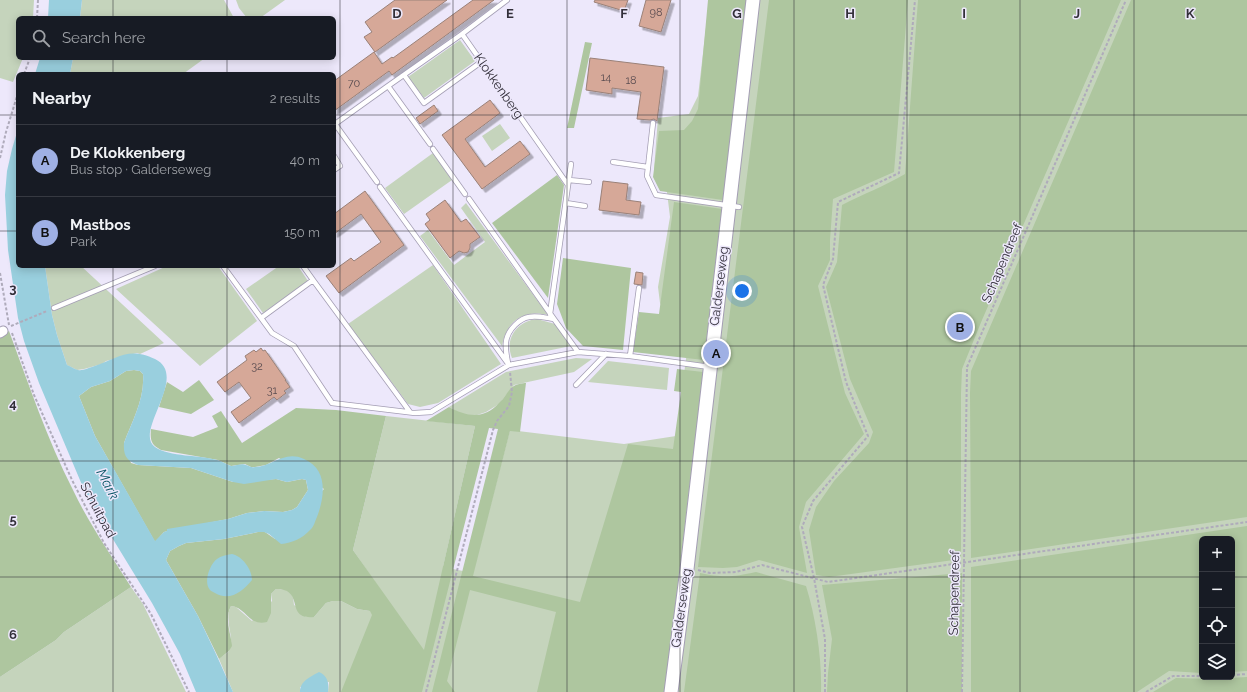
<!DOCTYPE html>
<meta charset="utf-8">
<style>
:root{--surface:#171b24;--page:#242831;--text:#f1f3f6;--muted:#9ea1a6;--line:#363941;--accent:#9fb0e4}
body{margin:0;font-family:Raleway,sans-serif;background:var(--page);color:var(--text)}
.controls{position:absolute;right:12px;bottom:12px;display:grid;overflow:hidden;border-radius:6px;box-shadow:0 2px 10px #0003}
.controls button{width:36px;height:36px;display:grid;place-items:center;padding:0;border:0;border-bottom:1px solid var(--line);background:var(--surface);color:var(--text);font:20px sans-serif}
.you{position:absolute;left:742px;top:291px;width:14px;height:14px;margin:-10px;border:3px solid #fff;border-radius:50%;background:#1a73e8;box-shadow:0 0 0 6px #1a73e833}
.badge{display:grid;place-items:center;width:26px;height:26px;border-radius:50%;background:var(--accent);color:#111;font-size:13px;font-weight:700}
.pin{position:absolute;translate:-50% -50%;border:2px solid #fff;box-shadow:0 1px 4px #0006}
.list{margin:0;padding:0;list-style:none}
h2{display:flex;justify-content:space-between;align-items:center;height:52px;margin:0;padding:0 16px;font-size:17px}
h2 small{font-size:13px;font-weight:400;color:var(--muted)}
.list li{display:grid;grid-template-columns:26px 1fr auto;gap:12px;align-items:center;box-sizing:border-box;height:72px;padding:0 16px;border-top:1px solid var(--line)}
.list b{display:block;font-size:15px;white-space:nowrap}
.list p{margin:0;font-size:13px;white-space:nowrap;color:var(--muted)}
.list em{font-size:13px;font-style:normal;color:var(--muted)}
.icon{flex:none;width:22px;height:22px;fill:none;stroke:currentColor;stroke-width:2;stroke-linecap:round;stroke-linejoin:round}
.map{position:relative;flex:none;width:1247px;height:692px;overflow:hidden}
.search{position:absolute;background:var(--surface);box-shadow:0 2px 10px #0003;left:16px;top:16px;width:320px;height:44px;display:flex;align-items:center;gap:10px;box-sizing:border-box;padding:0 14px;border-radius:6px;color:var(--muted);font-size:15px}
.panel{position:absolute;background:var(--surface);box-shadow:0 2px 10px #0003;left:16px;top:72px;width:320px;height:196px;border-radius:6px}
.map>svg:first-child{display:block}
.green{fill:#c5d4bc;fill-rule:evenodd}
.forest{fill:#aec69f}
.water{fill:#99cfde;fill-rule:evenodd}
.building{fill:#d6a898;stroke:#9a8178;filter:url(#shadow)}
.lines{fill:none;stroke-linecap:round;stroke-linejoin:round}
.lane-casing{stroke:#a49eb4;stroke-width:6}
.street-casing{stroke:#a49eb4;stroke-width:11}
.secondary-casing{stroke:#a49eb4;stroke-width:15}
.path{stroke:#afabbb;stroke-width:2;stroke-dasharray:3 2;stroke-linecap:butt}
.lane{stroke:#fff;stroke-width:4.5}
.street{stroke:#fff;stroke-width:9}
.secondary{stroke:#fff;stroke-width:13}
.grid{fill:none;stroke:#322f39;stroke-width:1;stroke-opacity:0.55}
.labels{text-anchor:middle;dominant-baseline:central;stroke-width:3;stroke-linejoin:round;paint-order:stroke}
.number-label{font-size:11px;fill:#5b4d51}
.street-label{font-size:13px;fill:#322f39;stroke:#ede8fb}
.water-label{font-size:14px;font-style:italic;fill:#115a6a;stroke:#ede8fb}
.grid-label{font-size:13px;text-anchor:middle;font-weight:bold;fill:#322f39;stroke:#ede8fb;stroke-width:3;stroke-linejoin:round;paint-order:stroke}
</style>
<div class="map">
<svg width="1247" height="692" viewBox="0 0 1247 692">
<defs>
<filter id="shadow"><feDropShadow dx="3.5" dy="3.5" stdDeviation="0" flood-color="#0004"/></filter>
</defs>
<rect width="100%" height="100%" fill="#ede8fb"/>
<path class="green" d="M0 0H34L33 18H18V58H23L13 82 0 78Z
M82 0H224L234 18H80Z
M236 0H285L260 18H247L239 8Z
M708 0H1247V692H328L329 682 300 687V692H233L219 659C221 656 227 654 229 651 236 638 223 621 231 606L236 607 252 621 272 601 271 594 276 589C290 589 293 592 294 605L314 617 326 603 333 601H341L357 609 370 611 380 589 353 550 386 416 475 426 443 567 473 573 510 430 624 444 676 436 687 351 660 303 658 287 670 217 666 184 654 169 658 118 689 114 698 96 708 10ZM1202 539H1232V677H1202Z
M460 40 475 61 424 98 408 77Z
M73 58H205L183 74H70Z
M500 124 510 138 492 151 482 136Z
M433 153 452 180 404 214 385 188Z
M466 203 548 315C524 309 506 321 502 346L420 236 428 230 454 265 485 242 461 208Z
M433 265 501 364 438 403 420 407 408 404 348 324Z
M45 266H81L164 343 140 354 137 353 106 361 102 364 84 369 77 370 67 365 57 335 52 315Z
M167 266H218L257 321 200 366 116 289Z
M279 266H298L308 281 263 313 246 289Z
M537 319 555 324 571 346 512 358C504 339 517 321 537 319Z
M576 358 592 359 574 372 514 385 499 404 486 412 474 416 462 414 449 407 506 372Z
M608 361 669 368 667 390 588 382Z
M131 587 143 604 186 692H0V677L56 640 64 632Z"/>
<path class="forest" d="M708 0H747L723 200 660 191 653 177 659 131 684 130 692 121 698 109Z
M769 0H908L894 172 833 199 830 240V260L818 286 845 393 864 434 806 502 799 527 807 573 759 560 737 567 723 568 698 567Z
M918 0H1121L982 320 962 369 961 393V559L829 577 816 575 809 530 816 507 834 481 869 443 873 432 850 379 826 287 837 262 842 205C863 194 885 186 905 174Z
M1131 0H1247V517L971 558 970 393 971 371Z
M585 42 592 43 574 128H567Z
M557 175 564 185 548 298 492 223Z
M674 202 722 209 704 360 633 352 639 312 659 314Z
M563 258 631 268 623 350 583 346 566 328 557 304Z
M9 331C29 385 47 439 73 490 89 524 111 555 131 587L64 632 56 640 0 677V337Z
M677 369 703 372 665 692H537L556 612 470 590 447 681 455 692H432L498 429 489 428 422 692H341L372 615 370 611 357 609 341 601H333L326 603 314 617C284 620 306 589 276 589L271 594V613L267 622C249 627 246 607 231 606 224 619 231 633 232 646L229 651 219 659 198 616 166 560 170 551 179 546 186 543 224 539 258 532H265L275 539 324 489 279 458 266 465 255 467H251L245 464 231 466 218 460 161 450C151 445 150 440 151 429L193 437 218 427 212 416 221 411 242 443 296 408 336 410 386 416 353 550 424 650 475 426 426 421 449 407C468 417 484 420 500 402 505 398 508 389 514 386 517 384 523 383 526 383L520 432 510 431 473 576 580 602 628 444 673 449 681 392 674 391Z
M134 370 140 371 143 374C145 399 132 421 124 443L131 463 138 465 191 468 233 482 276 479 287 482 302 479 306 480 308 490 297 507 292 510 283 512 264 511 247 513 228 519 168 531 164 532 155 542 95 436 79 396 91 387 110 381 126 371Z
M199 380 214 400 191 414 159 407 167 382 183 392Z
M1247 526V671L1232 672V539H1202V673L1169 671 1137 692H971V567Z
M756 572 806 586C816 618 822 659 821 692H684L700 573C723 578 733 577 756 572Z
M962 573V692H827L828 673 832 639 822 585Z
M1247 677V692H1153L1176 678 1212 679Z"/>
<path class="water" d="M49 0H82L80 18H48Z
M40 58H73L70 74H35Z
M18 129V266H45L52 315 57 335 67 365C70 366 74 369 78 370 83 371 88 368 92 367 117 359 128 346 155 359 190 376 133 432 155 447 169 457 201 455 217 460 222 461 227 465 231 466 236 466 242 463 246 465 250 466 251 468 255 467 272 467 284 450 304 459 328 469 325 496 317 517 315 521 314 527 310 530 303 538 292 543 281 544L269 534 264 532H258L224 539 186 543 179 546 170 551 166 560 198 616 216 654 233 692H196L180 654 152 603 100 518 85 492 39 383 24 341 18 318 8 250 5 195 7 171 12 149ZM134 370 140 371 143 374C145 399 132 421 124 443 123 456 127 461 138 465L191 468 233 482 244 484 276 479 287 482 302 479 306 480 308 490 297 507 292 510 283 512 264 511 247 513 228 519 167 529V531L164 532 155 541 95 436 79 396 91 387 110 381 126 371Z
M232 554C242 556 252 569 252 580 243 591 230 602 215 593 213 592 211 591 210 590 203 582 210 564 217 559 221 556 226 555 232 554Z
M319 672C328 676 329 683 328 692H300C300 681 310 677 319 672Z"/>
<path class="building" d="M395 0H447L375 52 364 37 372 32 365 22Z
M473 0H494L392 75 389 71 334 111V81L374 52 382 64 392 57 393 58Z
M595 0H628L624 11 594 2Z
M646 0H671L661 32 639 26Z
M590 58 664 67 657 121 654 119 650 120 637 119 641 92 612 88V94L586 90Z
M490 100 500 113 465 139 485 167 520 141 530 154 482 189 442 135Z
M434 105 438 111 420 124 416 118Z
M603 181 628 184 626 200 641 202 639 215 599 210Z
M365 191 404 245 339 293 326 276 351 258 354 261 381 242 361 214 334 234V214Z
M445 200 461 222 466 219 480 237 470 244V248L468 252 464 253 459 251 450 258 425 224 430 220 426 214Z
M636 272 643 273 642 285 634 284Z
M261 348 263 351 265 350 286 380H285L290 387 284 391 286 393 277 400 274 397 239 423 231 412 251 398 239 382 225 392 217 382 247 360 245 356 254 350 256 352Z"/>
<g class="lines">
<g class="lane-casing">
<path id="lane" d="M507 0 462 34 568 185
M404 75 424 103 481 62
M388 86 462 34
M653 123 647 176 656 195 739 207
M433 149 465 194
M334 156 340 166 334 170
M613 162 648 167
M569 180 589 182
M377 182 335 124 388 86 430 144
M380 187 509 365
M469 199 554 319
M566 203 585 206
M223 266 272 333 294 346 332 403 415 413 431 412 509 365 578 352 630 356 710 367
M313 280 410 412
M54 308 155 266
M550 314 571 164
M261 318 313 280 303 266
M630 356 639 288
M508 363C505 348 503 337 515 325 519 321 523 318 529 317 537 315 546 318 554 319L578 352
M576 385 606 354"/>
</g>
<g class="street-casing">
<path id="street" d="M0 333 3 331"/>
</g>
<g class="secondary-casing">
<path id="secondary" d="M671 692 687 569 753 0"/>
</g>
<path class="path" d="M37 18 38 0
M24 74 30 58
M0 158 6 132 18 93
M0 273 9 325
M11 326 47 311
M12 333 34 395 72 480 104 543 151 614 189 692
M698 570 710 573 736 572 762 565 828 582 1247 522
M1232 675 1247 674
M426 692 493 430 497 421 509 406 512 392 510 372
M825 692V639L814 578 802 527 813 501 868 436 846 382 823 285 833 259 838 202 899 173 915 0
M962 692 967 367 1126 0
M1146 692 1173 676H1202"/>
<use href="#lane" class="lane"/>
<use href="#street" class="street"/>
<use href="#secondary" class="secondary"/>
</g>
<path class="grid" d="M113 0V18M227 0V18M340 0V692M453 0V692M567 0V692M680 0V692M794 0V692M907 0V692M1020 0V692M1134 0V692M113 58V74M227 58V74M0 115H18M334 115H1247M0 231H18M334 231H1247M113 266V692M227 266V692M0 346H1247M0 461H1247M0 577H1202M1232 577H1247"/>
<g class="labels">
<g class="number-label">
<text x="656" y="12">98</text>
<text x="606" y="77">14</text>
<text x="631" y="80">18</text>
<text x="354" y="83">70</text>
<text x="257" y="366">32</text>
<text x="272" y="390">31</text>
</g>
<g class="street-label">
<text transform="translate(499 86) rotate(55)">Klokkenberg</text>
<text transform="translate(1002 263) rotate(-67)">Schapendreef</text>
<text transform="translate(719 286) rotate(-83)">Galderseweg</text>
<text transform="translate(98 510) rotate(62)">Schuitpad</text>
<text transform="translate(954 593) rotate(-89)">Schapendreef</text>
<text transform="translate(681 608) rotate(-82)">Galderseweg</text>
</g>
<g class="water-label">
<text transform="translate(108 484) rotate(62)">Mark</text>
</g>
</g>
<g class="grid-label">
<text x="397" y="18">D</text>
<text x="510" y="18">E</text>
<text x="624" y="18">F</text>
<text x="737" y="18">G</text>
<text x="850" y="18">H</text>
<text x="964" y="18">I</text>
<text x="1077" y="18">J</text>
<text x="1190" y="18">K</text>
<text x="13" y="293">3</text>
<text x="13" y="408">4</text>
<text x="13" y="524">5</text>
<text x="13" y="639">6</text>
</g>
</svg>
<div class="controls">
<button>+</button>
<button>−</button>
<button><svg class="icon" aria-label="locate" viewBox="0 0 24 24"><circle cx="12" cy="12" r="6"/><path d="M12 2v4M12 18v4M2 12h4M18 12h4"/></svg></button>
<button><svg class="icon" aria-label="layers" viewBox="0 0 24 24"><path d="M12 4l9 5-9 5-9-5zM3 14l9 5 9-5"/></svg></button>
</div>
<div class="you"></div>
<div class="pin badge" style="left:716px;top:353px">A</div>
<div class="pin badge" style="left:960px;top:327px">B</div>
<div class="search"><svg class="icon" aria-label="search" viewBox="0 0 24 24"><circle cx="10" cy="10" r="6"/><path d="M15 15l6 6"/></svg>Search here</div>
<section class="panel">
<h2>Nearby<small>2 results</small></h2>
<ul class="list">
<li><span class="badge">A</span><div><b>De Klokkenberg</b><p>Bus stop · Galderseweg</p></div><em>40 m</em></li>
<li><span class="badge">B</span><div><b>Mastbos</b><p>Park</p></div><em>150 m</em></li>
</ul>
</section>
</div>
